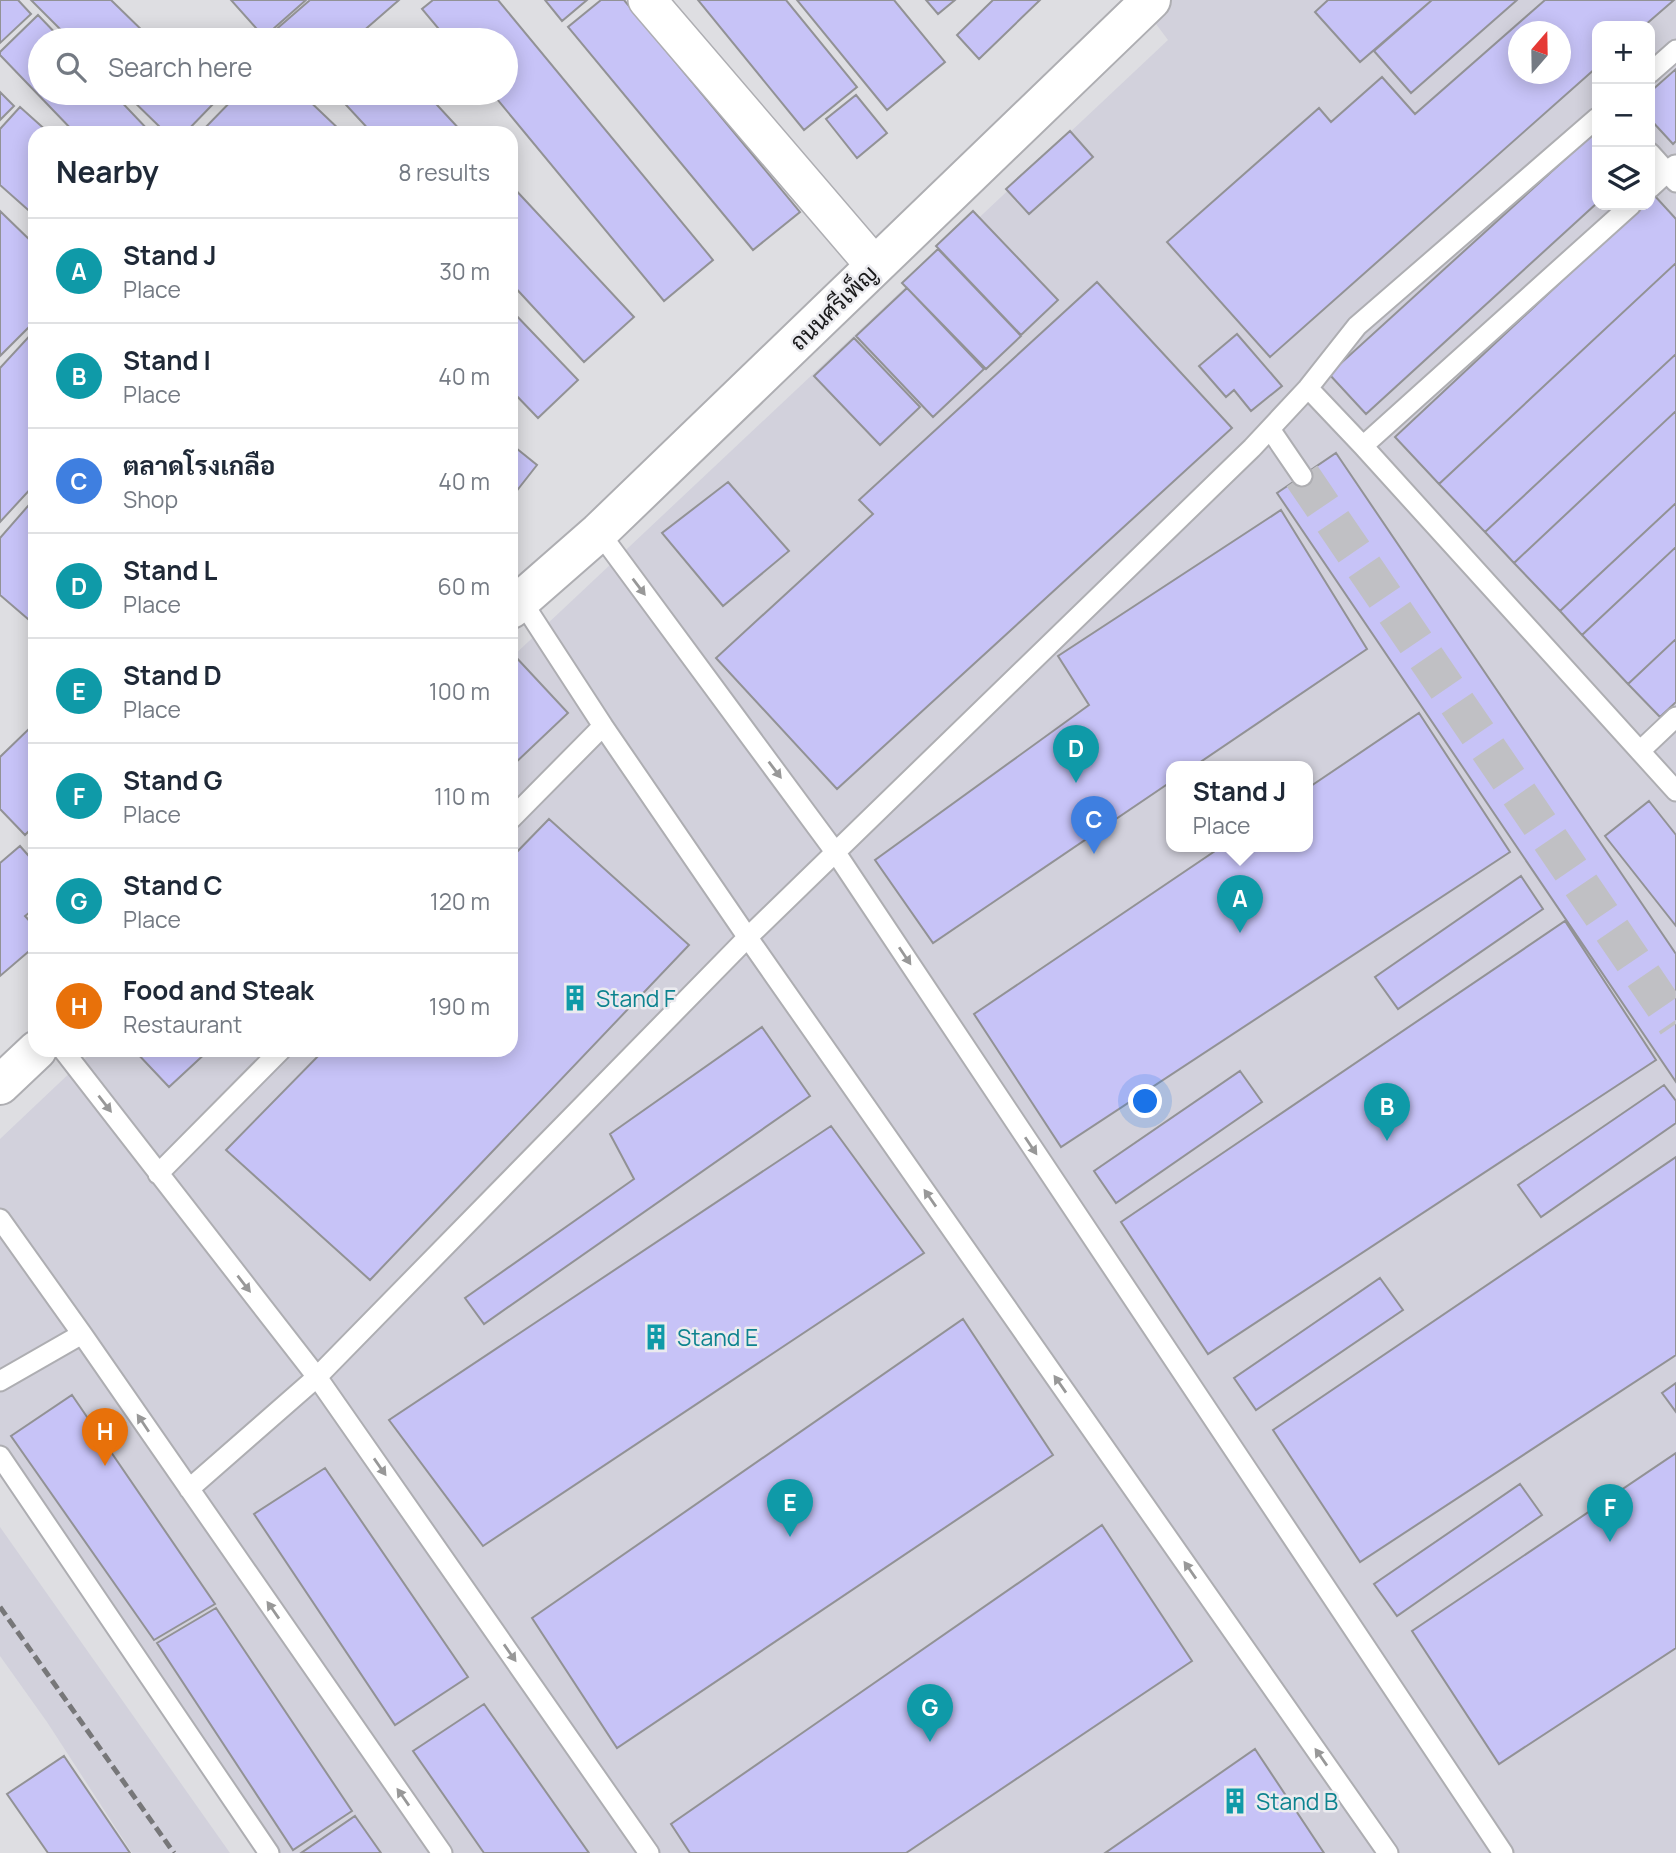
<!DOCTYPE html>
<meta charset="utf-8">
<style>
:root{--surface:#fff;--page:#f2f2f3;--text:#1f2937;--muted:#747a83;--line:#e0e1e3;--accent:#db2777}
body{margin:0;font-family:Manrope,Sarabun,sans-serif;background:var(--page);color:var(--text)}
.controls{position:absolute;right:21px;top:21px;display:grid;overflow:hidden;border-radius:14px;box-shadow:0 4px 18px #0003}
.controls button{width:63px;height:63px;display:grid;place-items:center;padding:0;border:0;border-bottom:2px solid var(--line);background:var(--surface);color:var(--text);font:35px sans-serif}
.compass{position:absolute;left:1508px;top:21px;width:63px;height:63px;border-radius:50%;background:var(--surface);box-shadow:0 4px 18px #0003;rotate:20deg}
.you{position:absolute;left:1146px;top:1102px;width:24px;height:24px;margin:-18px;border:5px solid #fff;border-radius:50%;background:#1a73e8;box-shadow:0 0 0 10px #1a73e833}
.badge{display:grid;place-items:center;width:46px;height:46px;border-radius:50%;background:var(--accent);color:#fff;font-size:23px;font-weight:700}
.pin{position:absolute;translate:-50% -58px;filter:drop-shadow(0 2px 4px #0008)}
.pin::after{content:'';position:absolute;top:37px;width:24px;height:21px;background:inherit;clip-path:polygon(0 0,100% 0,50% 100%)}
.popup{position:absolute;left:1166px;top:761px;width:147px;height:91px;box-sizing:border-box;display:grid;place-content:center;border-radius:14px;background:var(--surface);filter:drop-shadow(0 2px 5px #0005);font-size:23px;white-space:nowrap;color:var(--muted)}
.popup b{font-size:26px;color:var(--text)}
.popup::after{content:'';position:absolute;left:50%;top:100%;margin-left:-14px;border:14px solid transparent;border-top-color:var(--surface)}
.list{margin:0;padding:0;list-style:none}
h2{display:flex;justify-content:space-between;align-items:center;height:91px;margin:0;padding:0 28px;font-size:30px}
h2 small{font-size:23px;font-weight:400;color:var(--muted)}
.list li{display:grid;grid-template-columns:46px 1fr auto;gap:21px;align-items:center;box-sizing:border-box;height:105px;padding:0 28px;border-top:2px solid var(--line)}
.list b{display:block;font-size:26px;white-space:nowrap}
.list p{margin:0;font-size:23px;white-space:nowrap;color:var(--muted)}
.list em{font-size:23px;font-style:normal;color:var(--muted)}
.icon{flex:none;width:38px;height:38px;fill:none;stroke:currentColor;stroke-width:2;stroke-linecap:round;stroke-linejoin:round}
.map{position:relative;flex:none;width:1676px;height:1853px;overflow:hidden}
.search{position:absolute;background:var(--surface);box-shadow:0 4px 18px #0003;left:28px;top:28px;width:490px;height:77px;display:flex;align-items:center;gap:18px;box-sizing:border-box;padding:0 24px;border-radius:38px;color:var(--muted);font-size:26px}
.panel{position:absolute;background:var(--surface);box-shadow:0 4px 18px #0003;left:28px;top:126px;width:490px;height:931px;border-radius:21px}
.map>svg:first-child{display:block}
.built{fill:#d2d1dc;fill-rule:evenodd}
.building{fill:#c7c3f7;stroke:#929295;stroke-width:2;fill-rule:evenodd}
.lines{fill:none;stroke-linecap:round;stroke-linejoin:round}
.minor-tunnel{stroke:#c0c0c4;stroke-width:37;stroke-dasharray:37 18;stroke-linecap:butt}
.service-casing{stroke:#aeaeb2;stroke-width:23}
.minor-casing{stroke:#aeaeb2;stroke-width:40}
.secondary-casing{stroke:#aeaeb2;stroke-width:42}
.service{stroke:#fff;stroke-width:19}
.minor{stroke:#fff;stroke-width:37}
.secondary{stroke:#fff;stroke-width:38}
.rail{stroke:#777779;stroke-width:5;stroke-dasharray:10 5;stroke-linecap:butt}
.oneway{fill:#989898}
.labels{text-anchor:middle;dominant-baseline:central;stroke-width:5;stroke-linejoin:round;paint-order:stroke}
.street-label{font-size:23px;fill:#19191a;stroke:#ebebef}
.culture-label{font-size:23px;fill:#0d838f;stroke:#ebebef;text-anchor:start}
</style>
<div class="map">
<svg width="1676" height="1853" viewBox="0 0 1676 1853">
<rect width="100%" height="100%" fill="#dedee2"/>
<path class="built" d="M1138 0H1676V1853H262L0 1470V1139L94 1050H511V658L1168 40ZM1597 26H1650V205H1597ZM1518 32H1560V74H1518ZM1172 767H1308V847H1172Z
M0 1527 230 1853H132L47 1722 0 1656Z"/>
<path class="building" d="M0 0H18L31 14 0 43Z
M31 0H111L152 40H71Z
M231 0H306L264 37Z
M310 0H399L353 40H264Z
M433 0H498L713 260 664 301 492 93H506V40H448L422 9Z
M545 0H587L562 21Z
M601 0H624L800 212 753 250 568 27Z
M698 0H786L857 87 804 130Z
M797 0H894L945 62 887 110Z
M926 0H955L938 14Z
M993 0H1040L979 59 957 35Z
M1328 0H1432L1360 62 1315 12Z
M1432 0H1517L1411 93 1374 51Z
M1545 0H1674L1644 26H1597V67L1270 357 1167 242 1319 108 1331 122 1382 77 1415 114ZM1518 32H1560V74H1518Z
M38 15 62 40H40V93H113L151 133H75L0 55V52Z
M1676 69V141L1673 144 1650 119V92Z
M0 92 14 106 0 120Z
M125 93H205L215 102 185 133H166Z
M239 93H301L343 133H200Z
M335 93H426L463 133H372Z
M856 95 887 133 857 158 826 119Z
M20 107 49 133H35V216L0 185V129Z
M1070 131 1093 157 1029 214 1006 189Z
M1595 132 1597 135V203L1366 414 1329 374Z
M511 185 634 317 584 362 511 283Z
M1654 195 1676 219V263L1439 484 1395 437 1643 205H1650V199Z
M0 211 35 245V321L0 356Z
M973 211 1058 300 1021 335 936 246Z
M938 249 1021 336 986 369 902 283Z
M1676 263V354L1485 532 1439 484Z
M1097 282 1232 428 837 789 716 658 873 514 859 500Z
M907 288 984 369 933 417 856 336Z
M511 310 578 380 538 418 511 390Z
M35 330V484L0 522V368Z
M1237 334 1282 386 1251 411 1234 390 1226 397 1199 366Z
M854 338 920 407 880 445 814 376Z
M1676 354V411L1514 563 1485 532Z
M1676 411V503L1560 611 1514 563Z
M511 444 537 465 515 493 511 489Z
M1336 453 1676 954V1082L1277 493Z
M728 482 789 551 723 606 662 533Z
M35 498V625L0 595V538Z
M1676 503V547L1582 635 1560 611Z
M1281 510 1367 649 1193 767H1172V781L933 943 875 860 1089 705 1058 656Z
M1676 547V639L1628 684 1582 635Z
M1676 639V702L1660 717 1628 684Z
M513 654 568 713 511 767V656Z
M1419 713 1510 852 1061 1147 974 1014 1221 847H1308V788Z
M35 723V825L25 835 0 809V757Z
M1649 801 1676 835V926L1605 836Z
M549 819 689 945 370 1280 226 1150 324 1050H511V858Z
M20 846 35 863V908L25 916 35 927V946L0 976V863Z
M1521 876 1543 909 1398 1009 1375 977Z
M1565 921 1656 1060 1208 1354 1121 1222Z
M762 1027 810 1096 484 1324 465 1298 634 1179 610 1134Z
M134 1050H209L169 1087Z
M1240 1071 1262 1102 1116 1203 1094 1171Z
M1664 1085 1676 1101V1123L1541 1217 1518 1185Z
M831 1126 924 1253 483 1546 389 1420Z
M1676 1157V1355L1360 1562 1273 1430Z
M1380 1278 1403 1310 1256 1410 1234 1378Z
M963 1319 1053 1455 617 1748 532 1618Z
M1676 1383V1412L1662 1393Z
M72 1395 215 1604 154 1640 11 1436Z
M1676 1453V1648L1499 1764 1412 1631Z
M325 1468 468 1677 395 1725 254 1514Z
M1520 1484 1542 1515 1397 1616 1374 1584Z
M1102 1525 1192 1661 906 1853H690L671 1824Z
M216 1608 352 1811 293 1850 157 1643Z
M484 1704 589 1853H484L413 1751Z
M1255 1749 1324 1853H1105Z
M64 1756 130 1853H48L7 1794Z
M355 1816 381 1853H301Z"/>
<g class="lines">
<path class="minor-tunnel" d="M1302 476 1676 1024"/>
<g class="service-casing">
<path id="service" d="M1650 73 1676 50
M1650 153 1676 182
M1650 188 1675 165
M1308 388 1363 446 1676 791
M1270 429 1302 476
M1363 446 1631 205
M599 532 836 853 1503 1853
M521 600 603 726 746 935 1388 1853
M1640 751 1676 717
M511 819 603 726
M63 1050 317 1377 649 1853
M158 1174 281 1050
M0 1219 82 1334 442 1853
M0 1381 82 1334
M0 1456 269 1853
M189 1489 317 1377 748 937 1252 448 1308 388 1357 326 1597 118"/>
</g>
<g class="minor-casing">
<path id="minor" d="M647 0 875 266"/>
</g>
<g class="secondary-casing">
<path id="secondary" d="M511 609 599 532 1151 0
M0 1085 37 1050"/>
</g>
<use href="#service" class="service"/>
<use href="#minor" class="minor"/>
<use href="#secondary" class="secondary"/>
<path class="rail" d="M0 1607 174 1853"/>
</g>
<defs><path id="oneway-solid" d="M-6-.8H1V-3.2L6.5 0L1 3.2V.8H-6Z" transform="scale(1.75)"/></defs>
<g class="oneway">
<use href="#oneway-solid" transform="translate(639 587) rotate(53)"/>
<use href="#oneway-solid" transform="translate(775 770) rotate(53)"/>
<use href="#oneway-solid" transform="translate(905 956) rotate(56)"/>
<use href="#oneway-solid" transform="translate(105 1104) rotate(52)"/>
<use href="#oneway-solid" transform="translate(1031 1146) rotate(56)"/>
<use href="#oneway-solid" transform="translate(930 1198) rotate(-125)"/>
<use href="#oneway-solid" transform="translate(244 1284) rotate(52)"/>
<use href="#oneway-solid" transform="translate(1060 1384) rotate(-125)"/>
<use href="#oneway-solid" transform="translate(143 1423) rotate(-124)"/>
<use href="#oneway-solid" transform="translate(380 1467) rotate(55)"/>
<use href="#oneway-solid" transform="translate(1190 1570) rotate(-125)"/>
<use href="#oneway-solid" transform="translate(273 1610) rotate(-125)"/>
<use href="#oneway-solid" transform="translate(510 1653) rotate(55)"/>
<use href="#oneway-solid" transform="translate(1321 1757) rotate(-125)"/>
<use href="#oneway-solid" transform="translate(403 1797) rotate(-125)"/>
</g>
<defs>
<g id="building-bare" transform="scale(2.1)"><path d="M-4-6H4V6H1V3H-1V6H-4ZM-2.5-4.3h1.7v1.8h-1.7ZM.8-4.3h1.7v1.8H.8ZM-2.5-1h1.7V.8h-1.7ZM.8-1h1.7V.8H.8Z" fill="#0f9aa8" stroke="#ebebef" stroke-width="2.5" paint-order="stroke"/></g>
</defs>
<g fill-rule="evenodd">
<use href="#building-bare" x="575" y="998"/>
<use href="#building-bare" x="656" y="1337"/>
<use href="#building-bare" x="1235" y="1801"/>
</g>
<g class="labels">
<g class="street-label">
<text transform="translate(833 307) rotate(-44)">ถนนศรีเพ็ญ</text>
</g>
<g class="culture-label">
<text x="596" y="998">Stand F</text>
<text x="677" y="1337">Stand E</text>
<text x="1256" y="1801">Stand B</text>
</g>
</g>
</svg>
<div class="controls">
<button>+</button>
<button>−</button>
<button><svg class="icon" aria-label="layers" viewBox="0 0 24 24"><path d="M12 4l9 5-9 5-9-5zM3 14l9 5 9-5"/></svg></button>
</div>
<svg class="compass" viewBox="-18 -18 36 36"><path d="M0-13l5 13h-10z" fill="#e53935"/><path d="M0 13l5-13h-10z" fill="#747a83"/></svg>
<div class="you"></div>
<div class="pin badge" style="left:1240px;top:933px;background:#0f9aa8">A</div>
<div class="popup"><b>Stand J</b>Place</div>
<div class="pin badge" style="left:1387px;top:1141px;background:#0f9aa8">B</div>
<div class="pin badge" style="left:1094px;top:854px;background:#3f7fe0">C</div>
<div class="pin badge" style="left:1076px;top:783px;background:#0f9aa8">D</div>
<div class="pin badge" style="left:790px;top:1537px;background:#0f9aa8">E</div>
<div class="pin badge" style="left:1610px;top:1542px;background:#0f9aa8">F</div>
<div class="pin badge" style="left:930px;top:1742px;background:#0f9aa8">G</div>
<div class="pin badge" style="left:105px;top:1466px;background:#e8710a">H</div>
<div class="search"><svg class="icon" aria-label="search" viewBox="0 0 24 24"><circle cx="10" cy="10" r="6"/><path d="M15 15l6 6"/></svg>Search here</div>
<section class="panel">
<h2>Nearby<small>8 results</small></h2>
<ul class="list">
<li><span class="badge" style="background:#0f9aa8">A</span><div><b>Stand J</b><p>Place</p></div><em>30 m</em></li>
<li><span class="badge" style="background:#0f9aa8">B</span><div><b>Stand I</b><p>Place</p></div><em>40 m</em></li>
<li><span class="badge" style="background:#3f7fe0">C</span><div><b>ตลาดโรงเกลือ</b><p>Shop</p></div><em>40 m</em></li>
<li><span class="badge" style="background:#0f9aa8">D</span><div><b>Stand L</b><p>Place</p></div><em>60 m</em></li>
<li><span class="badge" style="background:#0f9aa8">E</span><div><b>Stand D</b><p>Place</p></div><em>100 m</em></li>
<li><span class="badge" style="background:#0f9aa8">F</span><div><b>Stand G</b><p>Place</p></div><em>110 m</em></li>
<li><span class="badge" style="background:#0f9aa8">G</span><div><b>Stand C</b><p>Place</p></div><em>120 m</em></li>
<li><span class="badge" style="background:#e8710a">H</span><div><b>Food and Steak</b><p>Restaurant</p></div><em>190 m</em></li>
</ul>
</section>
</div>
